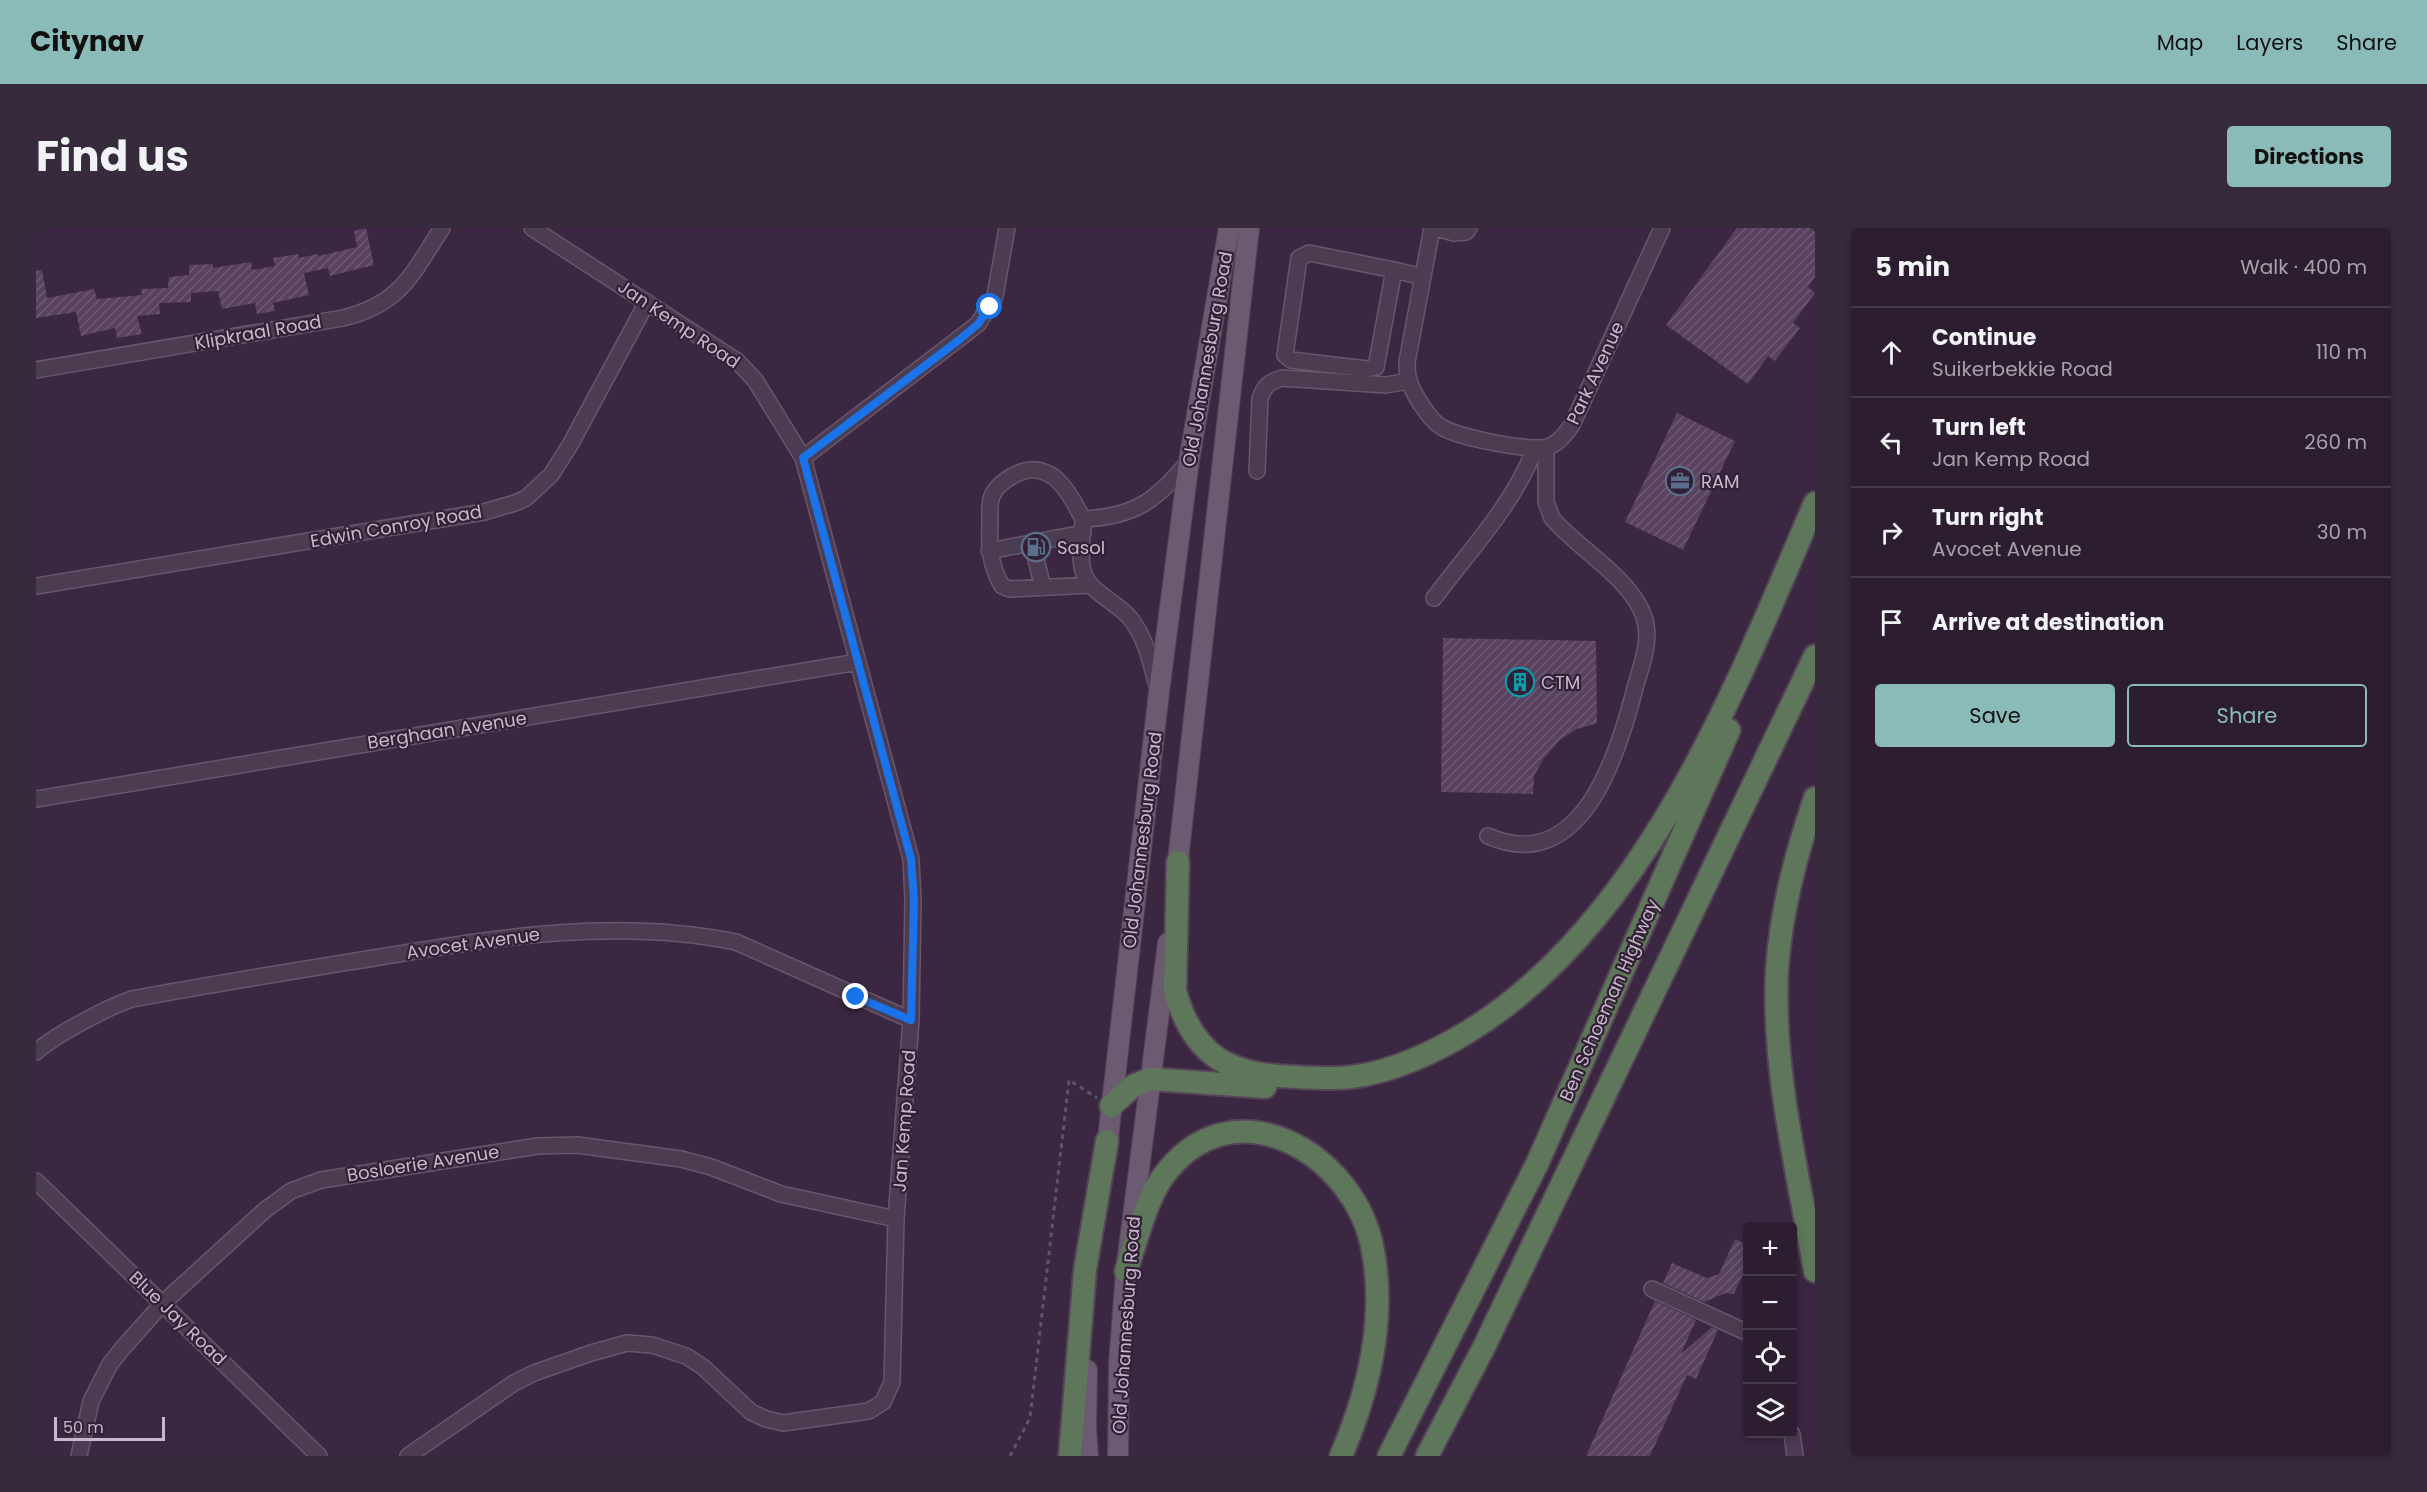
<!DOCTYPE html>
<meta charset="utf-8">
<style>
:root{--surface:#2c1d31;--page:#382a3d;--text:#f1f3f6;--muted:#a6a2ab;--line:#483b4d;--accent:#8bbbb9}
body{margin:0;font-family:Poppins,sans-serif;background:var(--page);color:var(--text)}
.controls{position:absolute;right:18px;bottom:18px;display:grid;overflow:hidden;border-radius:6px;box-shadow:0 3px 9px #0003}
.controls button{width:54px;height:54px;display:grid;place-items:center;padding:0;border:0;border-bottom:2px solid var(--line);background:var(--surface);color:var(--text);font:30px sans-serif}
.scale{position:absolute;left:18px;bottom:15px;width:111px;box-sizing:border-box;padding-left:6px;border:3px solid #c8b8cb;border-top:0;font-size:16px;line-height:21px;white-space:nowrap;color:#c8b8cb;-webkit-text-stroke:4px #322036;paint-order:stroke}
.stop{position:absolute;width:18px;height:18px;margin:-14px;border:4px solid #1a73e8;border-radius:50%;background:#fff}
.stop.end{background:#1a73e8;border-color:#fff;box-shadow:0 2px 6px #0008}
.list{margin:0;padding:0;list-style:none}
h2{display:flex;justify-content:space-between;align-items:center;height:78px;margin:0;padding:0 24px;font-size:26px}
h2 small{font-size:20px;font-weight:400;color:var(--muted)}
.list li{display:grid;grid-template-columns:39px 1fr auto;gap:18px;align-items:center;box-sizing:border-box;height:90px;padding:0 24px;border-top:2px solid var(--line)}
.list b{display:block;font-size:22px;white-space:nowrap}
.list p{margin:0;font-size:20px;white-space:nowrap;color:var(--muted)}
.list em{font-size:20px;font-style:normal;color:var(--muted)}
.actions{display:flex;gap:12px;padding:18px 24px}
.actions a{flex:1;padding:14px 0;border:2px solid var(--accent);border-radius:6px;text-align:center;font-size:21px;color:var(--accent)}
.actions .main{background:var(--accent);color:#111}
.icon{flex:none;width:33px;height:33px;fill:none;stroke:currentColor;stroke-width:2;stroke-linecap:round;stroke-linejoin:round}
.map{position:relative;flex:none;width:1779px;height:1228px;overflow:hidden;border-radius:6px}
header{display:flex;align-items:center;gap:36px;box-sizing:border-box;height:84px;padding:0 30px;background:var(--accent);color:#111}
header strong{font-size:28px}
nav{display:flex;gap:33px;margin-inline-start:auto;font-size:21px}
.intro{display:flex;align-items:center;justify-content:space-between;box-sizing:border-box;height:144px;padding:0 36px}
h1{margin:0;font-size:42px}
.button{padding:15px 27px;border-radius:6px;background:var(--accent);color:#111;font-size:21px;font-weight:700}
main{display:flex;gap:36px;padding:0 36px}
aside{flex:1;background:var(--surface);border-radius:6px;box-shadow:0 3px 9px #0003}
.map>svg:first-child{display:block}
.building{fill:url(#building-hatch)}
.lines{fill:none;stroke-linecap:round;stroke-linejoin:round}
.minor-casing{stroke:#68566b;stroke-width:18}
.major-casing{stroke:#534257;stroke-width:22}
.highway-casing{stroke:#554358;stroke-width:26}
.path{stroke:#5d566b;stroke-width:3;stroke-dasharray:4.5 4.5;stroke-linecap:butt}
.minor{stroke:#4c3c51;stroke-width:15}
.major{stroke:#6c5a70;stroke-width:20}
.highway{stroke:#5e7659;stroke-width:22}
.route{stroke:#1a73e8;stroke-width:8}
.labels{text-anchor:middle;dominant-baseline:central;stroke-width:4.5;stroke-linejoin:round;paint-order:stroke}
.street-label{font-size:18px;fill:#c8b8cb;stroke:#322036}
.poi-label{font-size:18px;fill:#c8b8cb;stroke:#322036;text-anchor:start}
</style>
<header>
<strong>Citynav</strong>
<nav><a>Map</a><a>Layers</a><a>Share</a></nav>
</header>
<div class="intro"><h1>Find us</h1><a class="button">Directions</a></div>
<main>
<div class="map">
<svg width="1779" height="1228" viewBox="0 0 1779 1228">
<defs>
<pattern id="building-hatch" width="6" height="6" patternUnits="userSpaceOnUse" patternTransform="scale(1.5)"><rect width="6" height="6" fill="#58425e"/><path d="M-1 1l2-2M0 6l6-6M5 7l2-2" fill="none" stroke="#6e5b74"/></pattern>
</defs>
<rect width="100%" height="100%" fill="#3b2741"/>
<path class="building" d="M330 0 338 37 294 48 292 40 268 45 273 67 237 75 239 83 221 86 219 75 186 81 182 63 155 65V74L123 75 124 86 101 88 106 106 81 110 79 100 45 108 40 84 0 90V43L6 42 11 70 58 61 61 71 106 67 105 61 132 60 133 49 153 47V37L177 36V40L215 34 216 42 239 38 237 30 262 26 263 30 282 26V28L321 19 318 3Z
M1701 0H1779V49L1772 59 1779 65 1757 95 1764 100 1739 133 1732 128 1712 156 1630 97Z
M1641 185 1699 213 1647 322 1589 294Z
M1407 410 1560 413 1561 495 1541 501 1524 512 1508 530 1498 548 1497 566 1405 564Z
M1699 1011 1712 1017V1036L1698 1066 1690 1065 1668 1074 1627 1055 1636 1035 1671 1050 1683 1046Z
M1619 1073 1660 1092 1645 1126 1676 1099 1682 1102 1660 1151 1651 1147 1614 1228H1550Z"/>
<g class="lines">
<g class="minor-casing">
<path id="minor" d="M1396 0 1371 134C1371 139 1371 147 1373 152 1376 164 1393 191 1404 198 1419 209 1494 224 1512 219 1523 215 1529 206 1536 197L1626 0
M1400 0 1418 5 1430 4 1433 0
M1358 42 1340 139 1331 141 1255 132 1249 127 1263 30 1273 25 1358 42 1387 49
M0 142 307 90C365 76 376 46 406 0
M767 230 942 96 959 68 971 0
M1221 243 1224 171C1228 158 1233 154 1246 150L1350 157 1373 153
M1047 291C1039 276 1031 260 1018 249 1009 243 998 240 988 243 976 247 961 256 956 268 953 275 954 284 954 291 953 316 953 336 966 358L974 361 1055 357
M996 315 1007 360
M953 323 1047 305
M0 358 448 284 479 275 490 270 515 247 534 217 611 74
M1398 370C1434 322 1478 276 1499 220
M1121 458C1115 435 1110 410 1094 390 1081 374 1056 366 1048 346 1042 331 1047 307 1047 291 1099 289 1121 272 1153 233
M0 571 822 434
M1452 608C1545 649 1582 527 1599 460 1605 438 1616 412 1608 389 1596 351 1542 321 1516 290L1510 274V219
M0 824C19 807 72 779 96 771 177 756 258 743 338 730 458 710 579 689 700 714L875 792
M0 953 283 1228
M1616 1061 1712 1105
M1756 1206 1759 1228
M43 1228 55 1173 74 1136 86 1121 127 1075 229 982 255 963 285 952 502 918 541 917 645 931 675 939 745 966 860 991
M372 1228 478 1155 498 1145 555 1125 591 1115 616 1117 650 1128 667 1139 715 1184 730 1191 747 1195 833 1183 847 1174 856 1154 860 991 875 792 877 672 875 631 767 230 719 152 701 133 496 0"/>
</g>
<g class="major-casing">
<path id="major" d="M1140 650 1213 0
M1070 928 1123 464 1153 233 1193 0
M1051 1142 1050 1199 1052 1228
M1082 1228 1083 1136 1090 1043 1132 715"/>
</g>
<g class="highway-casing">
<path id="highway" d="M1779 570C1760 626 1745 682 1741 742 1736 843 1762 945 1779 1043
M1142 634 1139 763C1158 830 1194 847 1260 849 1278 850 1297 851 1315 849 1353 845 1397 825 1430 805 1610 696 1700 459 1779 275
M1075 878 1097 858 1114 851 1229 859
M1090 1043C1100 1015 1109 975 1126 950 1195 852 1320 925 1337 1023 1350 1093 1332 1165 1305 1228
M1034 1228 1049 1042 1071 913
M1353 1228 1501 936 1693 502
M1391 1228 1449 1117 1779 428"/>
</g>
<path class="path" d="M974 1228 994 1190 1033 852 1061 870"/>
<use href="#minor" class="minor"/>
<use href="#major" class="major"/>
<use href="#highway" class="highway"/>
</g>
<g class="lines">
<path class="route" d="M820 769 875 792 878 672 875 631 767 230 923 112 942 96 954 79"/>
</g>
<defs>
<g id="office-ring" transform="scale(1.5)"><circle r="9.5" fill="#322036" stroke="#5c6f8a" stroke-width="1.5"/><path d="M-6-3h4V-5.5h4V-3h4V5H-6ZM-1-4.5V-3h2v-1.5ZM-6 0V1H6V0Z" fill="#5c6f8a"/></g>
<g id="fuel-ring" transform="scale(1.5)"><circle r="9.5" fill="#322036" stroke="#5c6f8a" stroke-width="1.5"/><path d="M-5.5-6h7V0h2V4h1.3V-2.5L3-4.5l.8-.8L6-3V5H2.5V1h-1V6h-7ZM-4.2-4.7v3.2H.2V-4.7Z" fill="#5c6f8a"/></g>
<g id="building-ring" transform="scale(1.5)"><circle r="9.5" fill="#322036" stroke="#0f9aa8" stroke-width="1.5"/><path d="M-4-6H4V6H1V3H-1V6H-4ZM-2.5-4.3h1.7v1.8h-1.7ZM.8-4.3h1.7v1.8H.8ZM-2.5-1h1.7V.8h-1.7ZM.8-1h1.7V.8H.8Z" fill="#0f9aa8"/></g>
</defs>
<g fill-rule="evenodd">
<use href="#office-ring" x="1644" y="253"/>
<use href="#fuel-ring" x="1000" y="319"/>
<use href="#building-ring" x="1484" y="454"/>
</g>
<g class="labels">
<g class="street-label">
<text transform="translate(643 96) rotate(34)">Jan Kemp Road</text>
<text transform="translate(222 104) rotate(-10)">Klipkraal Road</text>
<text transform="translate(1171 131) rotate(-80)">Old Johannesburg Road</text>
<text transform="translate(1559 145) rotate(-65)">Park Avenue</text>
<text transform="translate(360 298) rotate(-10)">Edwin Conroy Road</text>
<text transform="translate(411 502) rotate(-9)">Berghaan Avenue</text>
<text transform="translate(1106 612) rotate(-83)">Old Johannesburg Road</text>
<text transform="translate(437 715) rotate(-8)">Avocet Avenue</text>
<text transform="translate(1573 772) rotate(-66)">Ben Schoeman Highway</text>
<text transform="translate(868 893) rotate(-86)">Jan Kemp Road</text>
<text transform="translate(387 935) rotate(-9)">Bosloerie Avenue</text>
<text transform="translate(142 1090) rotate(44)">Blue Jay Road</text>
<text transform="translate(1090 1097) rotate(-86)">Old Johannesburg Road</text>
</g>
<g class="poi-label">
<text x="1665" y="253">RAM</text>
<text x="1021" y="319">Sasol</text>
<text x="1505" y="454">CTM</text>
</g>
</g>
</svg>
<div class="controls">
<button>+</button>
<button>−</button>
<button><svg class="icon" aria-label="locate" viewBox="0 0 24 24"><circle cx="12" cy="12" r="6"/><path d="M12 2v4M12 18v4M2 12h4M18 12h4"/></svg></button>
<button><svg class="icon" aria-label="layers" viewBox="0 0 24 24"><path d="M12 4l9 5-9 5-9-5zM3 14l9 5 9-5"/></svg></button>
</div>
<div class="scale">50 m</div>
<div class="stop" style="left:954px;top:79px"></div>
<div class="stop end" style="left:820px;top:769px"></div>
</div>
<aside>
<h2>5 min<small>Walk · 400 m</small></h2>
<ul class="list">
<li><svg class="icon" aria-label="ahead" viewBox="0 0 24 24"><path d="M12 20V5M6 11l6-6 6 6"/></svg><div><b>Continue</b><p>Suikerbekkie Road</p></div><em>110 m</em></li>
<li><svg class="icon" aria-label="left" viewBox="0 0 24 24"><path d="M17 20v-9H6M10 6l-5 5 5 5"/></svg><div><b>Turn left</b><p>Jan Kemp Road</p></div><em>260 m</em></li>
<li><svg class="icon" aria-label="right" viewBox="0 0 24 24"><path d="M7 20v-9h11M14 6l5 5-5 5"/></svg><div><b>Turn right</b><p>Avocet Avenue</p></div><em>30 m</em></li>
<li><svg class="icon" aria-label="arrive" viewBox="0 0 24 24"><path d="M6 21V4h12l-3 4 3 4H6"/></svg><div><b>Arrive at destination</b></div></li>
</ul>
<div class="actions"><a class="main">Save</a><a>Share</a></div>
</aside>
</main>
